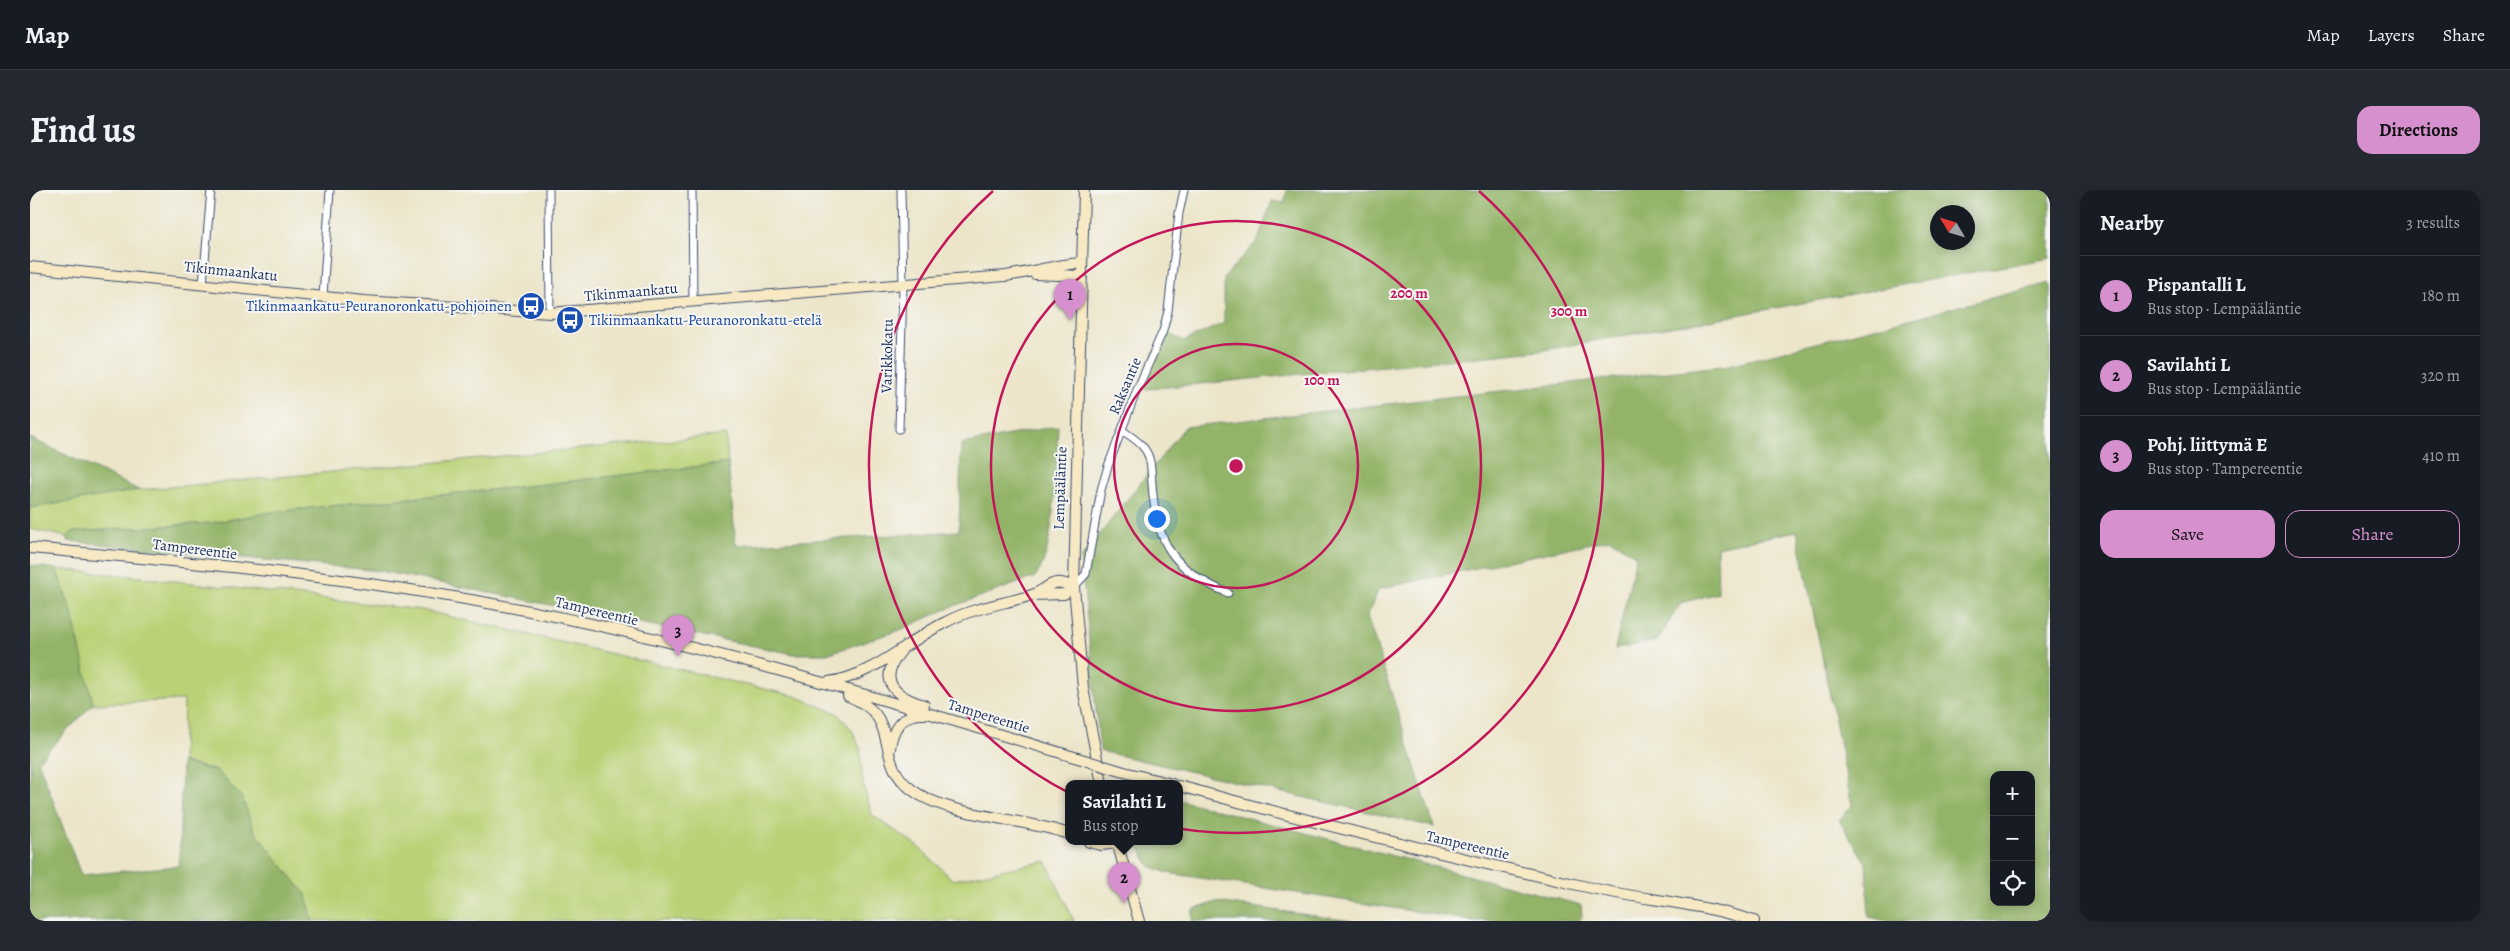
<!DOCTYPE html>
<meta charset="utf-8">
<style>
:root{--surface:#171b24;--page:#242831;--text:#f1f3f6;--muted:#9ea1a6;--line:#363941;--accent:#d690ce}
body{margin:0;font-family:Alegreya,serif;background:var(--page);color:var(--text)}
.controls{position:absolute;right:15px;bottom:15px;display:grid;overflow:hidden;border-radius:10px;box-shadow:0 2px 12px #0003}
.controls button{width:45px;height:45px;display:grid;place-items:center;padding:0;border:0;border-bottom:1px solid var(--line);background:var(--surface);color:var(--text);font:25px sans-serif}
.compass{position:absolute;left:1900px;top:15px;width:45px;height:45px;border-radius:50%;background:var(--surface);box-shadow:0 2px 12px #0003;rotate:308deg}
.you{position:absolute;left:1126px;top:328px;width:18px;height:18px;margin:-12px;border:4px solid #fff;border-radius:50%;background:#1a73e8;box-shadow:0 0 0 8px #1a73e833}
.badge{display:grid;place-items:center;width:32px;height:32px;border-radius:50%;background:var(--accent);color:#111;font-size:16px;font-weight:700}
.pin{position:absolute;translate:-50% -41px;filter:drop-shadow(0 1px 2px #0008)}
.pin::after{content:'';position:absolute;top:26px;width:18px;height:15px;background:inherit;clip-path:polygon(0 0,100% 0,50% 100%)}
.popup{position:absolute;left:1035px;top:590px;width:118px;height:65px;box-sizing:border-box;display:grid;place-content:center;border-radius:10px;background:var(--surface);filter:drop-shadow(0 1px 4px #0005);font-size:16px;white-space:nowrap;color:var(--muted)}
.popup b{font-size:19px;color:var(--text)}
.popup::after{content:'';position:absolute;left:50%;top:100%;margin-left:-10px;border:10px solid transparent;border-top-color:var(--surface)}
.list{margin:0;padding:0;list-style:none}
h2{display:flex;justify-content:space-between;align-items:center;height:65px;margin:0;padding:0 20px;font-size:21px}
h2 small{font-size:16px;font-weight:400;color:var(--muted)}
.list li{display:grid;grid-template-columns:32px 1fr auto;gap:15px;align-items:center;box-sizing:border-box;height:80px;padding:0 20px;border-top:1px solid var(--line)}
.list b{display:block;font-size:19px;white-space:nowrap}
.list p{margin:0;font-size:16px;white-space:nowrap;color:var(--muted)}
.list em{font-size:16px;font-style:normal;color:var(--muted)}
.actions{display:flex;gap:10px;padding:15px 20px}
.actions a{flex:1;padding:11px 0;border:1px solid var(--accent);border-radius:15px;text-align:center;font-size:18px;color:var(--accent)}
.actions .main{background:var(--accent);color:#111}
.icon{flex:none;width:28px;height:28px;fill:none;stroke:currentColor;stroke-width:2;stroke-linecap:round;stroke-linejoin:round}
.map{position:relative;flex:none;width:2020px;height:731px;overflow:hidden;border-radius:15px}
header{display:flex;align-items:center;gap:30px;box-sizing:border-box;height:70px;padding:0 25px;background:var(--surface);border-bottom:1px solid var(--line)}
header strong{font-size:24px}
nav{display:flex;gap:28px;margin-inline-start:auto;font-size:18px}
.intro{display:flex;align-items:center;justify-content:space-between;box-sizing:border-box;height:120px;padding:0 30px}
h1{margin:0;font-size:35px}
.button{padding:12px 22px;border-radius:15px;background:var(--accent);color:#111;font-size:18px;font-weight:700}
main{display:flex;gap:30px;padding:0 30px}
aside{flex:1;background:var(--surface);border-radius:15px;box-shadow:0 2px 12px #0003}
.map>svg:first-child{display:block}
.green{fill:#bad276;stroke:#6a806a}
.forest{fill:#93b467;stroke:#577262;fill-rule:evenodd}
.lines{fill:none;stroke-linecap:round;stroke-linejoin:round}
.street-casing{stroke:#3a4a6e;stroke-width:9}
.secondary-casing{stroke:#3a4a6e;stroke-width:12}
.street{stroke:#fff;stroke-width:7}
.secondary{stroke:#f6e9c3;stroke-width:10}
.secondary-bridge-casing{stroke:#3a4a6e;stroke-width:12;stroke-linecap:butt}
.secondary-bridge{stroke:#f6e9c3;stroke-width:10}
.ring{fill:none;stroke:#c2185b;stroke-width:2.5}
.labels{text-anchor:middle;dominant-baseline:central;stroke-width:4;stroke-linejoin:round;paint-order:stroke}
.street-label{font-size:15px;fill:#1b2f5e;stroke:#f6f6f2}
.transit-label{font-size:15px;fill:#164399;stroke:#f6f6f2;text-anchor:end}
.centre{fill:#c2185b;stroke:#f6f6f2;stroke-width:2.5}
.ring-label{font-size:15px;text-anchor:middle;font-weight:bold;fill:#c2185b;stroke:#f6f6f2;stroke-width:4;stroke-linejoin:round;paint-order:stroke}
</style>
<header>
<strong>Map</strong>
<nav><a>Map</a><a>Layers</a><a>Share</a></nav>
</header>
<div class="intro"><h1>Find us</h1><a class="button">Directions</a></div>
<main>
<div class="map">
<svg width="2020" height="731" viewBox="0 0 2020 731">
<rect width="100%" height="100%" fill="#f6f6f2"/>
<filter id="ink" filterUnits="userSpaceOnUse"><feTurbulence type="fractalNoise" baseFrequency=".02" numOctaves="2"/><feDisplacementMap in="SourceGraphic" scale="10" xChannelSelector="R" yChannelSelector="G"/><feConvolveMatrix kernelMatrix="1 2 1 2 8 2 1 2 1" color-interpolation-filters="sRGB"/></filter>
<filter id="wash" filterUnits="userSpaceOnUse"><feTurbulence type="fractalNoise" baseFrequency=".0096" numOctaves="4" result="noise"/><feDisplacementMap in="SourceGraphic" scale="20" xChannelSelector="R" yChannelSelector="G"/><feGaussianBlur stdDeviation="1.12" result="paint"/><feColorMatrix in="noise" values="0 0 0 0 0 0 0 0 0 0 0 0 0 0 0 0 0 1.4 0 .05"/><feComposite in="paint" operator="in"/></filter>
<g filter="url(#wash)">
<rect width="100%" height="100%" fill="#ece5c9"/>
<path class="green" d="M696 245 698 273 480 298 241 322 181 333 42 342 37 347 0 339V318L109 300Z
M26 379 111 387 392 420 765 506 807 523 822 540 830 558 833 594 842 625 886 655 923 690 1016 671 1044 731H283L276 705 225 642 211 608 187 581 152 572 154 510 63 514 41 420Z"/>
<path class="forest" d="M1257 0H2020V68L1509 161 1107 200 1133 141 1154 151 1194 133V88L1228 50 1242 11 1254 13ZM1908 22H1938V52H1908Z
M2020 93V731H1857L1839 727 1836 673 1809 630 1822 616 1767 341 1687 357 1688 403 1651 413 1627 451 1585 459 1606 366 1580 349 1349 399 1337 426 1404 637 1070 561 1051 368 1155 237 1700 175ZM1964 585H2001V712H1964Z
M1028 236C1026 269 1026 364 1005 387L921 417 870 440 797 464H764L351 381 38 351 37 347 42 342 181 333 241 322 480 298 698 273 706 355 929 341 931 254Z
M0 248 109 300 0 318Z
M0 375 26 379 41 420 63 514 8 571 51 685 149 676 152 572 187 581 212 608 225 642 276 705 283 731H0Z
M1149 610 1551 715 1552 727 1549 731H1446L1138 683 1119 676 1107 652H1149Z
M1186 712 1321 731H1162L1163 720Z"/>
</g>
<g filter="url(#ink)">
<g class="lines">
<g class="street-casing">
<path id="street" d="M519 0 520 123
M662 0 663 112
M173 94 181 0
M293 106 300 0
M869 239 873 95 871 0
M1092 240C1098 245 1108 250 1113 257 1122 267 1121 281 1122 294 1126 352 1142 380 1198 403
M1044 397 1056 384 1057 378 1071 300 1078 276 1107 200 1133 141 1138 121 1149 23 1154 0"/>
</g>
<g class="secondary-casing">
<path id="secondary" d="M1054 0 1044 397 1053 498 1072 594
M0 77 334 111 520 123 975 86C1001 83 1026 74 1052 73
M1005 84 1052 86
M0 358C147 371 296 384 441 410 645 446 843 506 1041 566
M1002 405 1034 404 1044 397
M871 461C847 490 863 506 894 515
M798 492C842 487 877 451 916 432 942 418 972 414 999 406 1021 399 1019 386 1044 397
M818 506C874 527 842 569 881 599 916 627 995 628 1039 644
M860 559C862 539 872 523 894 524
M1094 582 1142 594
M1149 596C1284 633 1420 666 1557 697 1612 710 1670 713 1724 731
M1059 652 1071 655 1087 653
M1087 652 1109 731"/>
</g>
<use href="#street" class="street"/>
<use href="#secondary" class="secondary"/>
<g class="secondary-bridge-casing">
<path id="secondary-bridge" d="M1041 566 1094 582"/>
</g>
<use href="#secondary-bridge" class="secondary-bridge"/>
</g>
</g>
<g class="ring">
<circle cx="1206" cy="276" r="122"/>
<circle cx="1206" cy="276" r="245"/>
<path d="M1449 1A367 367 0 1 1 963 1"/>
</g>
<defs>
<g id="bus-disc" transform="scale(1.4375)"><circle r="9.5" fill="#1a4fb4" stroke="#f6f6f2"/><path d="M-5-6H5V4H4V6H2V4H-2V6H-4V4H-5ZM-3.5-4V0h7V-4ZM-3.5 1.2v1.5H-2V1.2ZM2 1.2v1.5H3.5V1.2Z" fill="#fff"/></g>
</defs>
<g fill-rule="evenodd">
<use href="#bus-disc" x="501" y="116"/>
<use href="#bus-disc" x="540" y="130"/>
</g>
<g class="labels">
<g class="street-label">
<text transform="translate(201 81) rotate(6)">Tikinmaankatu</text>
<text transform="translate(601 102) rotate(-5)">Tikinmaankatu</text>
<text transform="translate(857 166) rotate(-89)">Varikkokatu</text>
<text transform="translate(1095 196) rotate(-67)">Raksantie</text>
<text transform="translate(1030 298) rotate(-88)">Lempääläntie</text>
<text transform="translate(165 359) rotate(7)">Tampereentie</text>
<text transform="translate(567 421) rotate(13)">Tampereentie</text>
<text transform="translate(959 526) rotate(17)">Tampereentie</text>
<text transform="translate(1438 655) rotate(13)">Tampereentie</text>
</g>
<g class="transit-label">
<text x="482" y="116">Tikinmaankatu-Peuranoronkatu-pohjoinen</text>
<text x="559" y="130" text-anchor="start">Tikinmaankatu-Peuranoronkatu-etelä</text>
</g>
</g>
<circle cx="1206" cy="276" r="8" class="centre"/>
<g class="ring-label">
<text x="1379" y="108">200 m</text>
<text x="1539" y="126">300 m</text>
<text x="1292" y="195">100 m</text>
</g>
</svg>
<div class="controls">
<button>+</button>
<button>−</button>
<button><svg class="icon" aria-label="locate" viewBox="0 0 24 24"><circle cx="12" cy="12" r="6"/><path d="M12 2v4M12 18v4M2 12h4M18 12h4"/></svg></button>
</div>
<svg class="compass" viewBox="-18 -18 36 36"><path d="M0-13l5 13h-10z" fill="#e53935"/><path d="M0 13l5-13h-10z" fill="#9ea1a6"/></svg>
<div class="you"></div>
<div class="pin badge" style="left:1040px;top:130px">1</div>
<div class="pin badge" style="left:1094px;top:713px">2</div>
<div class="popup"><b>Savilahti L</b>Bus stop</div>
<div class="pin badge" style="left:648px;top:466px">3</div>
</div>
<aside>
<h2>Nearby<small>3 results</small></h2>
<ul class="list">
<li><span class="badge">1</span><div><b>Pispantalli L</b><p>Bus stop · Lempääläntie</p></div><em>180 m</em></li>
<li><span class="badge">2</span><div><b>Savilahti L</b><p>Bus stop · Lempääläntie</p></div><em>320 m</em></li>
<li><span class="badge">3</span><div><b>Pohj. liittymä E</b><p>Bus stop · Tampereentie</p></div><em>410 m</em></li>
</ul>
<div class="actions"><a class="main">Save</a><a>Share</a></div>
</aside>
</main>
